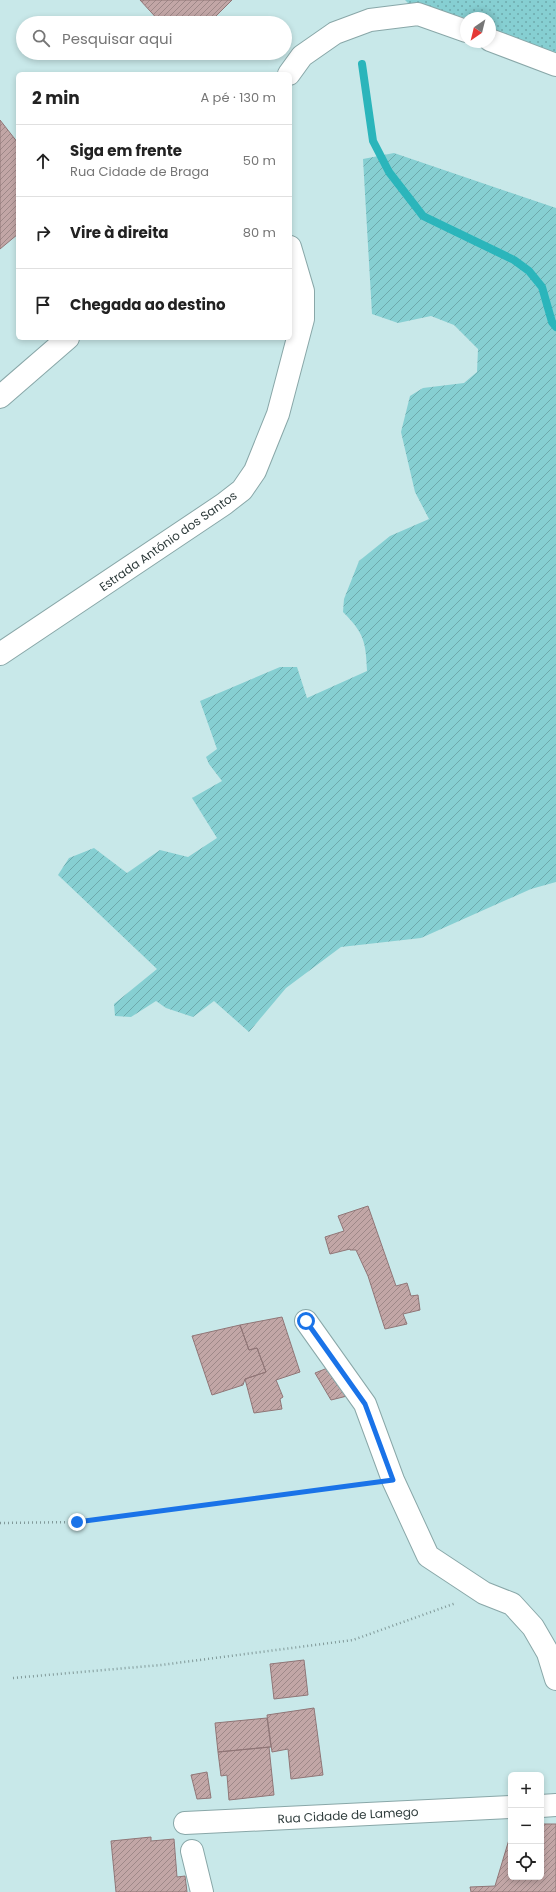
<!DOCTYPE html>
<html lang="pt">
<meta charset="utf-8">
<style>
:root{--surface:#fff;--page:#f6f6f6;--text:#222;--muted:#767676;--line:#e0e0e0}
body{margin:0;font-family:Poppins,sans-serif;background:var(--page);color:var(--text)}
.controls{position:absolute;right:12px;bottom:12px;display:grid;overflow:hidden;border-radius:6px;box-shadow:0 2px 6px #0003}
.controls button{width:36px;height:36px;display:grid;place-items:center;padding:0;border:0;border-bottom:1px solid var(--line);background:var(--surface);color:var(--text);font:20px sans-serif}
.compass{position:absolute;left:460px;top:12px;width:36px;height:36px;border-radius:50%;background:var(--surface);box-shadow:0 2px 6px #0003;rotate:215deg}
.stop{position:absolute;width:12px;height:12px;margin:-9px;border:3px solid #1a73e8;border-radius:50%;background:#fff}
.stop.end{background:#1a73e8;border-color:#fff;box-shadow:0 1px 4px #0008}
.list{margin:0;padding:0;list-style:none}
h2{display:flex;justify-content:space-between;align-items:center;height:52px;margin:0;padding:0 16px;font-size:17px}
h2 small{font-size:13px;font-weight:400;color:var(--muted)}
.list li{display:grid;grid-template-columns:26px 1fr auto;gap:12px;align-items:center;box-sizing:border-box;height:72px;padding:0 16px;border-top:1px solid var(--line)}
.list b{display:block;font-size:15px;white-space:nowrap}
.list p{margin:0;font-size:13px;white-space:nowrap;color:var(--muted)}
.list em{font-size:13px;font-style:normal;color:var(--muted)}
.icon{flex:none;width:22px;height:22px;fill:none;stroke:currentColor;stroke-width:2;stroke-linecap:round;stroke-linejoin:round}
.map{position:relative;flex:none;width:556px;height:1892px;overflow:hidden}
.search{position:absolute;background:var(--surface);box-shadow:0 2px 6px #0003;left:16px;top:16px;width:276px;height:44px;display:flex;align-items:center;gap:10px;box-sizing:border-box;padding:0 14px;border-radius:22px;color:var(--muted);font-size:15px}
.panel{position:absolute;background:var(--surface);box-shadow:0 2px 6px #0003;left:16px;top:72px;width:276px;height:268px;border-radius:6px}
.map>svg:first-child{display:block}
.grass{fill:url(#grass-dots)}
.garden{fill:url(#garden-furrows)}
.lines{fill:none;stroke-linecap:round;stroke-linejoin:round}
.stream{stroke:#2bb5bb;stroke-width:8}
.building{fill:url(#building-hatch);stroke:#907677}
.minor-casing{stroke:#89a7a8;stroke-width:24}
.path{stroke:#819999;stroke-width:2.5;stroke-dasharray:1 3;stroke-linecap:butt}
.minor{stroke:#fff;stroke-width:22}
.route{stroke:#1a73e8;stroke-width:5}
.labels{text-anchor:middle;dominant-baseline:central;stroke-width:3;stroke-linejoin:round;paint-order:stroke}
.street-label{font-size:12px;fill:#2e3b3b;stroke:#fff}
</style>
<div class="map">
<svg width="556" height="1892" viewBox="0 0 556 1892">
<defs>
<pattern id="grass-dots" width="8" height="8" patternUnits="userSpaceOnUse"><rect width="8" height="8" fill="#86cfd2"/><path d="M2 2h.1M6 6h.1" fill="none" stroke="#6ea9ac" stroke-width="1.8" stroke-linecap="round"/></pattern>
<pattern id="garden-furrows" width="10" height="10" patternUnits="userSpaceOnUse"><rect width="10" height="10" fill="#86cfd2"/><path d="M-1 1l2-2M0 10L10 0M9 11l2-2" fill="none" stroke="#6ea9ac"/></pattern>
<pattern id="building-hatch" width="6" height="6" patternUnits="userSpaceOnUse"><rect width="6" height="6" fill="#c2a6a6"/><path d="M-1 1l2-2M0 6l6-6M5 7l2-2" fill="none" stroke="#9e8888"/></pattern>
</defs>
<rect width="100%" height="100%" fill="#c8e8e9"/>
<path class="grass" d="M405 0H556V53L490 28V18H466L408 3Z"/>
<path class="garden" d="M394 153 556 208V882L531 889 421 938 341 947 286 988 249 1032 214 1001 193 1017 166 1008 156 1001 131 1017 115 1016 114 1004 157 969 58 875 69 858 94 848 127 873 160 850 188 857 217 838 192 798 222 781 209 764 206 757 217 749 200 701 280 667H297L307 698 367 671C366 642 364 633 343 612L344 599 359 561 390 536 429 519 415 492 401 432 410 396 423 388 464 383 477 372 478 349 454 325 431 316 398 323 372 314 363 159Z"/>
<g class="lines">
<path class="stream" d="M362 64 373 141 389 172 423 216 514 260 529 271 542 287 552 322 556 327"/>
</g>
<path class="building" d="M140 0H232L209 23H161Z
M0 120 18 143V234L0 249Z
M368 1206 396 1286 407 1283 411 1296 418 1295 420 1310 403 1314 407 1324 385 1329 368 1276 356 1250H350V1249L330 1254 325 1237 344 1231 338 1216Z
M282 1317 300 1372 276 1380 283 1397 280 1399 282 1409 254 1413 245 1379 266 1372 257 1348 249 1350 240 1325Z
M240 1325 249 1350 257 1348 266 1372 245 1379 243 1385 212 1395 192 1336Z
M330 1367 347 1396 331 1400 315 1373Z
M304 1660 308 1695 274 1699 270 1664Z
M314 1708 323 1775 291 1779 288 1749 272 1752 267 1715Z
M267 1718 271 1747 218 1752 215 1723Z
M269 1747 274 1795 229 1800 227 1775 221 1776 218 1752Z
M207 1772 211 1798 197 1799 191 1775Z
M541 1824H556V1892H471L470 1887 495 1886 511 1833V1877H541Z
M151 1837V1841L174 1839 177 1877 185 1876 187 1892H116L111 1841Z"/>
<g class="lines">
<g class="minor-casing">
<path id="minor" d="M490 40 556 65
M289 74 302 56 335 33 370 20 418 14 466 31
M0 397 68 338
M0 654 224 504 242 490 255 471 278 414 303 319V291L290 247
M306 1321 365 1404 393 1480 428 1556 484 1593 512 1604 533 1627 548 1653 556 1679
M541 1806 556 1805
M185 1823 511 1807
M192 1851 202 1892"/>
</g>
<path class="path" d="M0 1523 77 1522 367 1483
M13 1678 161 1665 353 1640 456 1603"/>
<use href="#minor" class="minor"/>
</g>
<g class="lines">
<path class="route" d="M77 1522 393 1480 365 1404 306 1321"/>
</g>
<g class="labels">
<g class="street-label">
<text transform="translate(168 541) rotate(-35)">Estrada António dos Santos</text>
<text transform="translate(348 1815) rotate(-3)">Rua Cidade de Lamego</text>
</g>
</g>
</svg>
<div class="controls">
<button>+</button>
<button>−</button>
<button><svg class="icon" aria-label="locate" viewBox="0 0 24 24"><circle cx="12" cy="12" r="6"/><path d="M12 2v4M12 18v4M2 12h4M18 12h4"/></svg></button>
</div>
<svg class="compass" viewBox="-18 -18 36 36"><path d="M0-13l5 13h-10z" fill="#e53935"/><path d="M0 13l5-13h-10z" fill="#767676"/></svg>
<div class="stop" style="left:306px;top:1321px"></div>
<div class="stop end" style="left:77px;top:1522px"></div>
<div class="search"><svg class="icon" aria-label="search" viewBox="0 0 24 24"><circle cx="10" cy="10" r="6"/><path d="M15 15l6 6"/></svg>Pesquisar aqui</div>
<section class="panel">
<h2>2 min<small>A pé · 130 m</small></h2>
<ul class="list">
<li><svg class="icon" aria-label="ahead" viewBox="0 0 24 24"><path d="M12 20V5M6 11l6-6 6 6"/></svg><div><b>Siga em frente</b><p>Rua Cidade de Braga</p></div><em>50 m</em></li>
<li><svg class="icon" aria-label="right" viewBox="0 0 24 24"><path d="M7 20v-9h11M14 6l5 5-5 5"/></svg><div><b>Vire à direita</b></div><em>80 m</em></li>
<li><svg class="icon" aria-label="arrive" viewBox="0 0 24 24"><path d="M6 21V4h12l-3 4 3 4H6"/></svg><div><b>Chegada ao destino</b></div></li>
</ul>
</section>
</div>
